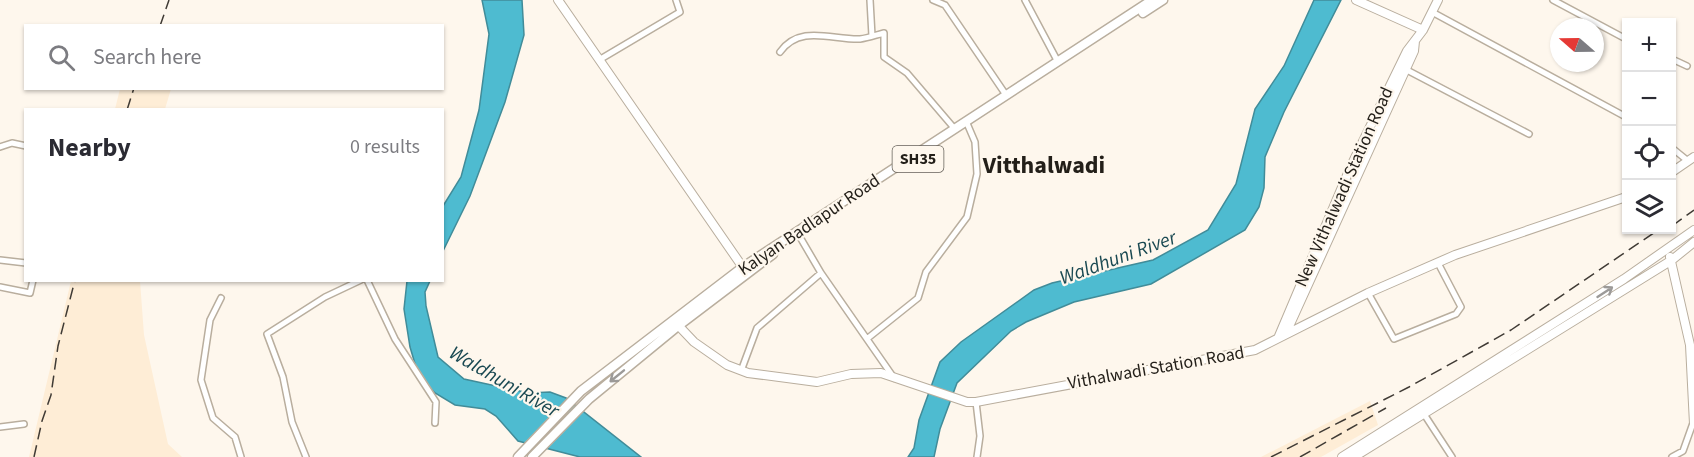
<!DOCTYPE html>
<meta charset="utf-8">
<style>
:root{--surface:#fff;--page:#f2f2f3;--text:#2b2b33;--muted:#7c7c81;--line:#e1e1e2}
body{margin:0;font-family:"Source Sans 3",sans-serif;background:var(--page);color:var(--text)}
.controls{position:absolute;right:18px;top:18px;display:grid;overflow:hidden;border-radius:0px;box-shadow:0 2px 4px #0004}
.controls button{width:54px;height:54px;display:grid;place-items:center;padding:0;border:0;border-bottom:2px solid var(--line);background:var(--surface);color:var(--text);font:30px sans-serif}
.compass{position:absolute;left:1550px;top:18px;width:54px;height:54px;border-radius:50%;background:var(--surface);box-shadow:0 2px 4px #0004;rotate:290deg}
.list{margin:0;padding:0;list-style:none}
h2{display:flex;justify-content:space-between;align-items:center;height:78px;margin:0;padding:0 24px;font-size:26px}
h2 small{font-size:20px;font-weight:400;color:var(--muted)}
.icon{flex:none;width:33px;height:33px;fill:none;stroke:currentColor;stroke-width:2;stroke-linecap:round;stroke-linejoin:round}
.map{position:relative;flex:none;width:1694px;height:457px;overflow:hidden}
.search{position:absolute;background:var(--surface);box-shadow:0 2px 4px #0004;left:24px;top:24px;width:420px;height:66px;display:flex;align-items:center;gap:15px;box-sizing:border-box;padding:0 21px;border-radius:0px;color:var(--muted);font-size:22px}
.panel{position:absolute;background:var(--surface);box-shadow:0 2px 4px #0004;left:24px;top:108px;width:420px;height:174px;border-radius:0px}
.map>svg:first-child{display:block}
.built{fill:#feedd6}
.water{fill:#4ebbd0;stroke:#418c99;stroke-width:1.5}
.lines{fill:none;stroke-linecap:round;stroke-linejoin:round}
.street-casing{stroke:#b9ae9e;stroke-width:8}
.secondary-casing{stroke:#b9ae9e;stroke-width:10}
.primary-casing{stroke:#b9ae9e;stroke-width:11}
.street{stroke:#fff;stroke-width:5}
.secondary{stroke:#fff;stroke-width:8}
.primary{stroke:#fff;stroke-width:8}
.rail{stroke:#403b35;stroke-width:1.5;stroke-dasharray:12 6;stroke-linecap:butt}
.oneway{stroke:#9c9a98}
.labels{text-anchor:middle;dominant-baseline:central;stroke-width:4.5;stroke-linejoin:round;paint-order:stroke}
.shield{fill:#fef7ed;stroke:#656059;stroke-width:1.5}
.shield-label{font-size:16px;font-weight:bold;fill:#231f19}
.street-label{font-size:18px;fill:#231f19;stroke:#fef7ed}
.water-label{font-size:20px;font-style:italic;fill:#1a4952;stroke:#fef7ed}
.district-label{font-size:24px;font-weight:bold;fill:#231f19;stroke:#fef7ed}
</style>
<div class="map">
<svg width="1694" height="457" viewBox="0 0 1694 457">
<rect width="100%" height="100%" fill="#fef7ed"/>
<path class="built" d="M120 89V88L171 89 165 109H115Z
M71 281H140L144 335 168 444 182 457H29Z
M1370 401 1378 425 1321 457H1261Z"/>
<path class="water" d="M482 0H522L524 35 505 102 470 196 443 251V206L461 177 479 110 489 34Z
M1314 0H1341L1284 112 1265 157 1264 188 1259 207 1245 230 1151 284 1074 302 1026 322 1011 331 957 383 940 429 934 457H908L914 448 919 420 940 362 961 342 1034 290 1052 283 1153 260 1208 230 1236 184 1255 109 1284 66Z
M407 281H430L425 292 426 306 438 357 464 379 529 393 550 392 566 398 641 457H580L518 441 496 416 485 409 455 405 435 393 419 377 410 347 404 309Z"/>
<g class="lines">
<g class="street-casing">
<path id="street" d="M870 0 872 36
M933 0 945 5 1006 95
M1025 0 1058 62
M1553 0 1626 39
M1432 12 1626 117
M780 52C800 24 832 40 860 39 868 38 876 35 884 33V57L907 73 954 128
M1672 59 1687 66
M599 60 680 12 676 0
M1403 68 1529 134
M0 147 12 143 26 146
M1672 148 1688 161
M797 232 821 273 894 378
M0 260 26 263
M367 280 395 339 436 402 435 423
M0 287 30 293 33 280
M1368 293 1394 339 1456 314 1461 307 1438 263
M221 298 210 320 201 380 213 418 235 437 241 457
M868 338 918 298 926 272 967 217 977 174 975 142 966 121
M741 371 757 328 821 273
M976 402 980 436 977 457
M1422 411 1452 457
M0 427 24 424
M306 457 292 422 283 377 267 334 325 297 361 280
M1672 457 1683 451 1693 423"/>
</g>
<g class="secondary-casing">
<path id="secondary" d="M558 0 746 272
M1356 0 1423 30
M1672 172 1694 157
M1670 257 1690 345 1694 424
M674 321 694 342 727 365 748 373 817 382 851 374 881 373 967 402H976L1255 350 1368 293 1455 255 1626 197
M1286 333 1414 51 1415 41
M1279 336 1351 166 1407 51 1423 30 1438 0
M1342 457 1624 279 1694 230
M1354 457 1672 260 1694 242"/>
</g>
<g class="primary-casing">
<path id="primary" d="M1143 13 1163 0
M518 457 581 391 743 267 1152 0
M532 457 589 399 678 326 773 254"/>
</g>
<use href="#street" class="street"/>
<use href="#secondary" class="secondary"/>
<use href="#primary" class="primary"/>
<path class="rail" d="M160 26 169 0
M127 110 134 88
M1672 226 1694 210
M34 457 42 421 51 395 58 346 75 280
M1271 457 1409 387 1511 330 1658 230
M1300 457 1386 408"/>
</g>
<defs><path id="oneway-shaft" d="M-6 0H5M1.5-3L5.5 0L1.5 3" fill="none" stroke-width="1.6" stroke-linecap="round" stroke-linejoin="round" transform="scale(1.5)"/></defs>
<g class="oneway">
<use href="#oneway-shaft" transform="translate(1605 292) rotate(-33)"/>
<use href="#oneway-shaft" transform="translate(617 376) rotate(141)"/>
</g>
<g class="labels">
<rect class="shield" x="892.5" y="146" width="51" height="26" rx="4.5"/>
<g class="shield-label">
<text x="918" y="159">SH35</text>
</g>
<g class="street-label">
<text transform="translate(1344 187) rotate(-66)">New Vithalwadi Station Road</text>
<text transform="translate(809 225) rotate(-34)">Kalyan Badlapur Road</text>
<text transform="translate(1156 368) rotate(-10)">Vithalwadi Station Road</text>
</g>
<g class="water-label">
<text transform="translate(1118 258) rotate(-20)">Waldhuni River</text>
<text transform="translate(504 382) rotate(30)">Waldhuni River</text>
</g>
<g class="district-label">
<text x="1044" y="165">Vitthalwadi</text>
</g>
</g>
</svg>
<div class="controls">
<button>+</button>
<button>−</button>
<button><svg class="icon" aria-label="locate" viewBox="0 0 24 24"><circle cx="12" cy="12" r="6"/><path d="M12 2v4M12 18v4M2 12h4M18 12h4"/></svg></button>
<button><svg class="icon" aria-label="layers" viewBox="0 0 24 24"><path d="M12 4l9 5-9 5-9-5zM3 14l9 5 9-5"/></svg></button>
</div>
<svg class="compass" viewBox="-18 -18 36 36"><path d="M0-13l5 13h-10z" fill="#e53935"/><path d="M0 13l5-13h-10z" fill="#7c7c81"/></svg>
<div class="search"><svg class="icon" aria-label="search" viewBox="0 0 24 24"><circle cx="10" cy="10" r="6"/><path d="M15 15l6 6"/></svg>Search here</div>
<section class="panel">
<h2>Nearby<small>0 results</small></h2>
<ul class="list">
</ul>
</section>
</div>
